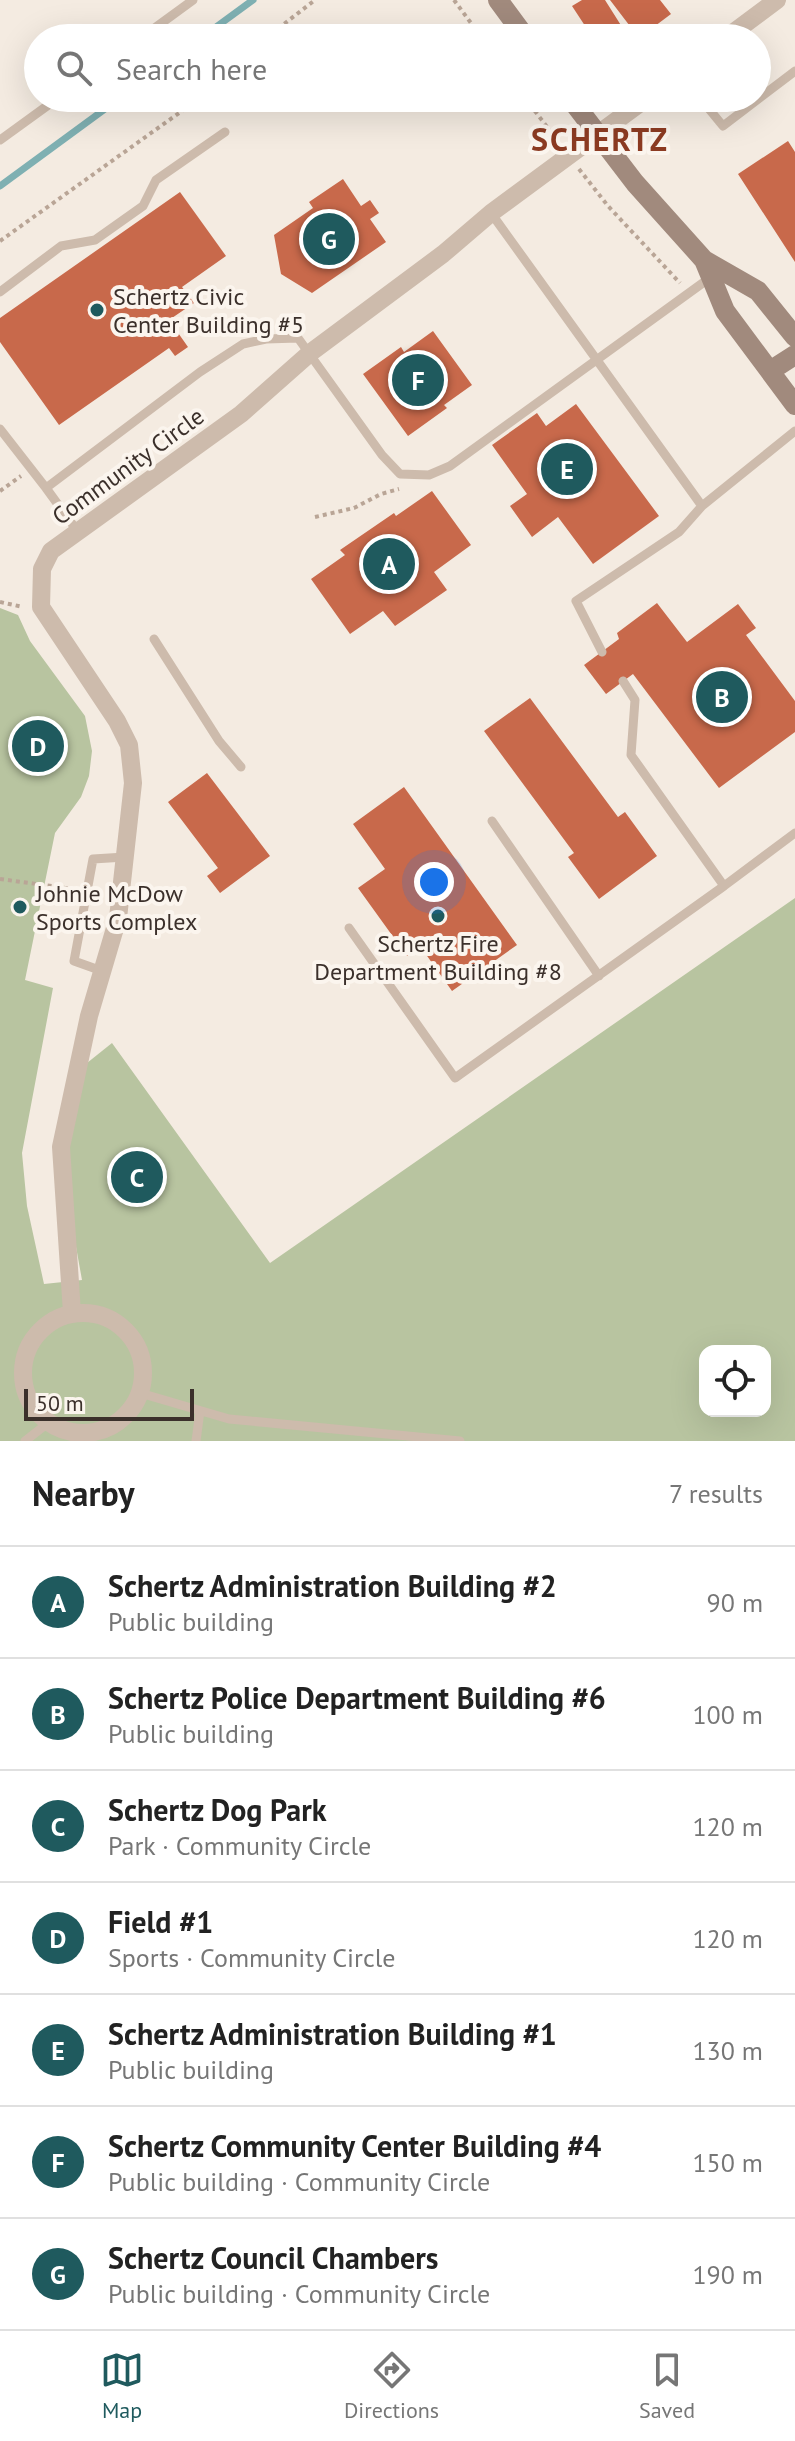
<!DOCTYPE html>
<meta charset="utf-8">
<style>
:root{--surface:#fff;--page:#f6f6f6;--text:#222;--muted:#767676;--line:#e0e0e0;--accent:#1f5a5e}
body{margin:0;font-family:"PT Sans",sans-serif;background:var(--page);color:var(--text)}
.controls{position:absolute;right:24px;bottom:24px;display:grid;overflow:hidden;border-radius:16px;box-shadow:0 8px 32px #0002}
.controls button{width:72px;height:72px;display:grid;place-items:center;padding:0;border:0;border-bottom:2px solid var(--line);background:var(--surface);color:var(--text);font:40px sans-serif}
.scale{position:absolute;left:24px;bottom:20px;width:170px;box-sizing:border-box;padding-left:8px;border:4px solid #3b302b;border-top:0;font-size:22px;line-height:28px;white-space:nowrap;color:#3b302b;-webkit-text-stroke:6px #fbf5ee;paint-order:stroke}
.you{position:absolute;left:434px;top:882px;width:28px;height:28px;margin:-20px;border:6px solid #fff;border-radius:50%;background:#1a73e8;box-shadow:0 0 0 12px #1a73e833}
.badge{display:grid;place-items:center;width:52px;height:52px;border-radius:50%;background:var(--accent);color:#fff;font-size:26px;font-weight:700}
.pin{position:absolute;translate:-50% -50%;border:4px solid #fff;box-shadow:0 2px 8px #0006}
.list{margin:0;padding:0;list-style:none}
h2{display:flex;justify-content:space-between;align-items:center;height:104px;margin:0;padding:0 32px;font-size:34px}
h2 small{font-size:26px;font-weight:400;color:var(--muted)}
.list li{display:grid;grid-template-columns:52px 1fr auto;gap:24px;align-items:center;box-sizing:border-box;height:112px;padding:0 32px;border-top:2px solid var(--line)}
.list b{display:block;font-size:30px;white-space:nowrap}
.list p{margin:0;font-size:26px;white-space:nowrap;color:var(--muted)}
.list em{font-size:26px;font-style:normal;color:var(--muted)}
.icon{flex:none;width:44px;height:44px;fill:none;stroke:currentColor;stroke-width:2;stroke-linecap:round;stroke-linejoin:round}
.map{position:relative;flex:none;width:795px;height:1441px;overflow:hidden}
.search{position:absolute;background:var(--surface);box-shadow:0 8px 32px #0002;left:24px;right:24px;top:24px;height:88px;display:flex;align-items:center;gap:20px;box-sizing:border-box;padding:0 28px;border-radius:44px;color:var(--muted);font-size:30px}
.sheet{height:888px;background:var(--surface)}
nav{display:flex;justify-content:space-around;align-items:center;box-sizing:border-box;height:112px;border-top:2px solid var(--line);background:var(--surface);font-size:22px;color:var(--muted)}
nav a{display:grid;justify-items:center;gap:4px}
nav .on{color:var(--accent)}
.map>svg:first-child{display:block}
.green{fill:#b8c4a0;fill-rule:evenodd}
.lines{fill:none;stroke-linecap:round;stroke-linejoin:round}
.stream{stroke:#7fb0b2;stroke-width:7}
.building{fill:#c8694b}
.path{stroke:#b9a596;stroke-width:4;stroke-dasharray:4 4;stroke-linecap:butt}
.lane{stroke:#cdbbac;stroke-width:9}
.street{stroke:#cdbbac;stroke-width:18}
.secondary{stroke:#a18a7d;stroke-width:20}
.poi-dot{fill:#1f5a5e;stroke:#fbf5ee;stroke-width:3}
.labels{text-anchor:middle;dominant-baseline:central;stroke-width:8;stroke-linejoin:round;paint-order:stroke}
.poi-label{font-size:24px;fill:#3b302b;stroke:#fbf5ee;text-anchor:start}
.street-label{font-size:24px;fill:#3b302b;stroke:#fbf5ee}
.district-label{font-size:32px;font-weight:bold;letter-spacing:2px;fill:#8c3b22;stroke:#fbf5ee}
</style>
<div class="map">
<svg width="795" height="1441" viewBox="0 0 795 1441">
<rect width="100%" height="100%" fill="#f4ebe1"/>
<path class="green" d="M0 608 18 615 30 641 85 716 92 751 89 776 81 797 55 833 25 980 53 988 22 1153 27 1206 44 1284 82 1280 73 1230 67 1160 82 1067 112 1043 270 1263 795 898V1441H0ZM705 1351H765V1411H705Z"/>
<g class="lines">
<path class="stream" d="M201 38 253 0
M0 186 120 98"/>
</g>
<path class="building" d="M582 0H605L629 38H593L572 6Z
M610 0H660L671 14 639 38Z
M788 141 795 152V262L738 174Z
M343 179 361 206 370 200 379 213 370 219 386 242 312 293 281 274 274 235 313 208 309 202Z
M180 192 226 256 182 287 194 303 169 320 188 347 175 356 169 348 59 425 0 342V318Z
M433 331 472 385 444 405 447 408 408 436 363 374 401 347 404 352Z
M576 404 659 516 593 564 558 517 532 537 510 506 527 494 492 445 537 413 546 426Z
M432 491 471 545 434 572 447 590 395 626 383 611 350 634 311 579 345 555 340 550 394 513 396 516Z
M657 603 687 642 738 604 756 628 746 635 795 701V732L719 788 633 674 606 694 584 665 619 639 617 633Z
M530 698 618 817 625 812 657 856 599 899 568 857 574 853 484 731Z
M207 773 270 856 220 893 207 876 218 868 168 802Z
M404 787 517 945 452 991 420 946 407 956 358 888 385 869 353 824Z"/>
<g class="lines">
<path class="path" d="M454 0 482 38
M277 38 284 24 315 0
M525 98 557 140
M579 169 608 206 680 283
M0 241 200 98
M0 491 21 476
M315 517 354 508 381 494 399 489
M0 602 23 607
M0 879 73 889"/>
<path class="lane" d="M141 38 193 0
M700 98 723 126 795 71
M0 140 58 98
M491 213 702 506
M0 292 61 246 95 240 143 206 156 180 225 132
M0 429 46 488 200 372 243 344 266 339 298 338 382 455 400 474 429 475 450 466 711 277
M46 488 78 532
M154 639 219 741 241 767
M602 652 576 601 679 532 702 506 795 431
M623 681 635 700 631 755 724 886 795 833
M492 821 599 976
M349 928 455 1078 724 886
M102 971 74 961 93 859 125 857
M140 1393 229 1419 460 1441
M25 1441 48 1423
M196 1441 200 1411"/>
<path class="street" d="M726 38 777 0
M23 1373a60 60 0 1 1 120 0a60 60 0 1 1-120 0Z
M72 1313 61 1147 89 1016 118 918 133 783 129 745 117 721 41 607 42 569 51 551 241 414 310 353 443 254 491 213 647 98"/>
<path class="secondary" d="M498 0 526 38
M570 98 635 183 704 260 758 291 795 337
M704 260 725 311 795 405
M770 371 795 355"/>
</g>
<g class="poi-dot">
<circle cx="97" cy="310" r="8"/>
<circle cx="20" cy="907" r="8"/>
<circle cx="438" cy="916" r="8"/>
</g>
<g class="labels">
<g class="poi-label">
<text x="113" y="296">Schertz Civic<tspan x="113" dy="28">Center Building #5</tspan></text>
<text x="36" y="893">Johnie McDow<tspan x="36" dy="28">Sports Complex</tspan></text>
<text x="438" y="943" text-anchor="middle">Schertz Fire<tspan x="438" dy="28">Department Building #8</tspan></text>
</g>
<g class="street-label">
<text transform="translate(128 466) rotate(-36)">Community Circle</text>
</g>
<g class="district-label">
<text x="600" y="139">SCHERTZ</text>
</g>
</g>
</svg>
<div class="controls">
<button><svg class="icon" aria-label="locate" viewBox="0 0 24 24"><circle cx="12" cy="12" r="6"/><path d="M12 2v4M12 18v4M2 12h4M18 12h4"/></svg></button>
</div>
<div class="scale">50 m</div>
<div class="you"></div>
<div class="pin badge" style="left:389px;top:564px">A</div>
<div class="pin badge" style="left:722px;top:697px">B</div>
<div class="pin badge" style="left:137px;top:1177px">C</div>
<div class="pin badge" style="left:38px;top:746px">D</div>
<div class="pin badge" style="left:567px;top:469px">E</div>
<div class="pin badge" style="left:418px;top:380px">F</div>
<div class="pin badge" style="left:329px;top:239px">G</div>
<div class="search"><svg class="icon" aria-label="search" viewBox="0 0 24 24"><circle cx="10" cy="10" r="6"/><path d="M15 15l6 6"/></svg>Search here</div>
</div>
<section class="sheet">
<h2>Nearby<small>7 results</small></h2>
<ul class="list">
<li><span class="badge">A</span><div><b>Schertz Administration Building #2</b><p>Public building</p></div><em>90 m</em></li>
<li><span class="badge">B</span><div><b>Schertz Police Department Building #6</b><p>Public building</p></div><em>100 m</em></li>
<li><span class="badge">C</span><div><b>Schertz Dog Park</b><p>Park · Community Circle</p></div><em>120 m</em></li>
<li><span class="badge">D</span><div><b>Field #1</b><p>Sports · Community Circle</p></div><em>120 m</em></li>
<li><span class="badge">E</span><div><b>Schertz Administration Building #1</b><p>Public building</p></div><em>130 m</em></li>
<li><span class="badge">F</span><div><b>Schertz Community Center Building #4</b><p>Public building · Community Circle</p></div><em>150 m</em></li>
<li><span class="badge">G</span><div><b>Schertz Council Chambers</b><p>Public building · Community Circle</p></div><em>190 m</em></li>
</ul>
</section>
<nav>
<a class="on"><svg class="icon" aria-label="map" viewBox="0 0 24 24"><path d="M3 6l6-2 6 2 6-2v14l-6 2-6-2-6 2zM9 4v14M15 6v14"/></svg>Map</a>
<a><svg class="icon" aria-label="directions" viewBox="0 0 24 24"><path d="M12 3l9 9-9 9-9-9zM9 14v-3h6M13 9l2 2-2 2"/></svg>Directions</a>
<a><svg class="icon" aria-label="saved" viewBox="0 0 24 24"><path d="M7 4h10v16l-5-4-5 4z"/></svg>Saved</a>
</nav>
